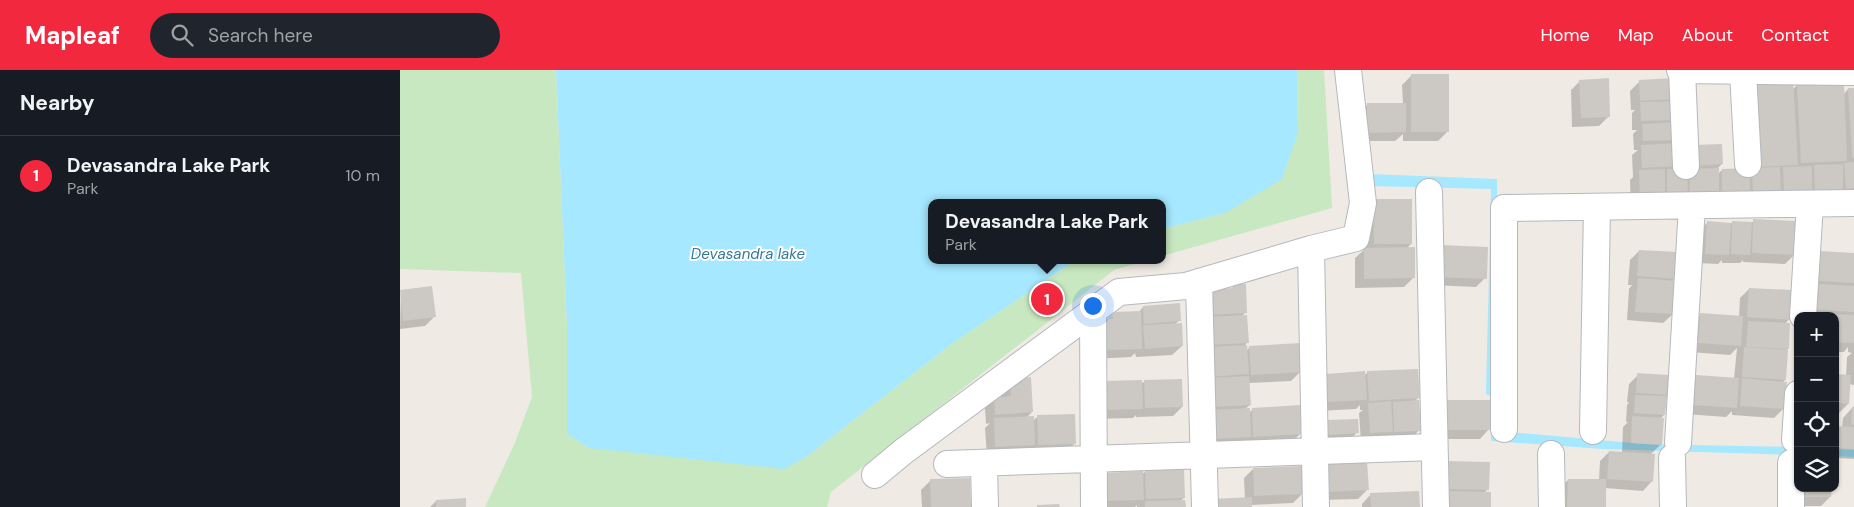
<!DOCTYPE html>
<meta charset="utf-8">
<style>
:root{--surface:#171b24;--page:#20242c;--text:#f1f3f6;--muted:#9ea1a6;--line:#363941;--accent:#f1283e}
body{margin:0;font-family:"DM Sans",sans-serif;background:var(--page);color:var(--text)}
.controls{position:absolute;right:15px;bottom:15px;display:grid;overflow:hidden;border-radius:10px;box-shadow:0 1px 4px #0004}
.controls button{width:45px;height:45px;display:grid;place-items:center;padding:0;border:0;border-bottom:1px solid var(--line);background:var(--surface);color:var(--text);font:25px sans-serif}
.you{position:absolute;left:692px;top:235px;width:18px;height:18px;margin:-12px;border:4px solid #fff;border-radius:50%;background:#1a73e8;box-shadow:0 0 0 8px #1a73e833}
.badge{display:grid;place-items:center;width:32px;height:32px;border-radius:50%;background:var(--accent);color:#fff;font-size:16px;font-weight:700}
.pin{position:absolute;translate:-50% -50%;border:2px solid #fff;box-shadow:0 1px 5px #0006}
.popup{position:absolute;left:528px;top:129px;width:238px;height:65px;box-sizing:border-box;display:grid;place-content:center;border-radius:10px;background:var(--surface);filter:drop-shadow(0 1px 4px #0005);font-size:16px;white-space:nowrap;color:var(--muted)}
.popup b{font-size:19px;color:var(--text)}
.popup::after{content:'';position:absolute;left:50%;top:100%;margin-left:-10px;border:10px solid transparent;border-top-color:var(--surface)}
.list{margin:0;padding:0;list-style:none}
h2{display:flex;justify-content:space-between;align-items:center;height:65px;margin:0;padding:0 20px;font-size:21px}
h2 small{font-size:16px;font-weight:400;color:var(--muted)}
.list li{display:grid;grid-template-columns:32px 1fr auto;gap:15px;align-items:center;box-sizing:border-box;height:80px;padding:0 20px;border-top:1px solid var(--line)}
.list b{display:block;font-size:19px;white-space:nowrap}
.list p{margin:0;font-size:16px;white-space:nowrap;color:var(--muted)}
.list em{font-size:16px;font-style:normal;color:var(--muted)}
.icon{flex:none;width:28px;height:28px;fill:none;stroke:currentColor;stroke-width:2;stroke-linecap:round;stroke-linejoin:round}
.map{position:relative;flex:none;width:1454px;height:437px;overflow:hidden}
header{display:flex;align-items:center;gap:30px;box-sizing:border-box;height:70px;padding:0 25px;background:var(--accent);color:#fff}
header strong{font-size:24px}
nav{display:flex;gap:28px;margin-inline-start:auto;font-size:18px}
.search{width:350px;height:45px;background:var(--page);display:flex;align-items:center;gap:12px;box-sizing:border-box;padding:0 18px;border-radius:28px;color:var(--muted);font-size:19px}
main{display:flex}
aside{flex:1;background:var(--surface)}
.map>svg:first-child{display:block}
.green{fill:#c7e8c0}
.water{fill:#a5e8ff}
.shadow{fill:#0003}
.building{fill:#ccc8c3}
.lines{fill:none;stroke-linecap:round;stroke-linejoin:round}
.minor-casing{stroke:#b5b8bc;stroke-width:28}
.minor{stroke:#fff;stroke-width:26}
.labels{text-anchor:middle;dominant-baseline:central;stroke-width:4;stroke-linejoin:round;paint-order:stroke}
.water-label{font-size:15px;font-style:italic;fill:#35799b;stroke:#fff}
</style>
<header>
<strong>Mapleaf</strong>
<div class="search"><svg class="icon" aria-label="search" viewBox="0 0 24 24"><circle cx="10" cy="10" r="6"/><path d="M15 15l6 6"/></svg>Search here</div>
<nav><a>Home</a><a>Map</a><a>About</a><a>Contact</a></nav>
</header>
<main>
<aside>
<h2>Nearby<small></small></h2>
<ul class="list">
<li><span class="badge">1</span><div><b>Devasandra Lake Park</b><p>Park</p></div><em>10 m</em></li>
</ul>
</aside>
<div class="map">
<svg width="1454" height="437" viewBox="0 0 1454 437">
<rect width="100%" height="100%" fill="#efebe4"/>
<path class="green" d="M0 0H156L167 256V364L406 387 553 273 676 190H748L714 200 431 422 427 437H85L114 375 132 327 121 203 0 199Z
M897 0H924L932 138 762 186V159L825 143 898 62Z"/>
<path class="water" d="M156 0H897L898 62 882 109 825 143 762 159V133H532V190H676L553 273 406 387 384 399 189 378 167 364V256Z
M969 104 1097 109 1099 361 1244 374 1398 377V385L1203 379 1091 371 1092 327 1086 324 1091 119 969 116Z
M1435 379 1454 380V387L1435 386Z"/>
<path class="shadow" d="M1012 5 1048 61 1038 71H1003V64L995 71H958V44L967 35 1003 34 1002 15Z
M1272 10 1284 86 1322 94 1318 98V104L1322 100H1344L1392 20 1397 15 1443 25 1448 19H1454V127L1231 138 1230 110 1233 107 1232 85 1238 80H1234L1233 64 1237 60H1232V43L1235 40H1231L1230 21 1240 11Z
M1180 11 1209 46 1199 56 1172 57 1171 20Z
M964 140 1011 174 1006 179 1013 208 1004 217 955 218V188L965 179Z
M1354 151 1394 185 1385 194 1343 192V190L1340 193H1322V190L1318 194 1297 193 1298 162 1307 153H1351Z
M1239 181 1275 208 1272 212 1273 244 1263 253 1227 250 1229 219 1232 215H1228L1230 190Z
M1454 184V315L1449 314 1448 334 1439 343H1435V305L1446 306 1447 287 1452 283 1448 282V277L1444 282H1435V246H1409L1412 192Z
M1032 186 1085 208 1076 217 1031 215Z
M835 215 846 242 842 246 847 273 843 277 846 281 850 277 901 301 891 311 849 313 850 335 845 339 849 343 853 339 900 364 891 373 804 378 810 224 815 220 831 219Z
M1349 219 1389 249 1385 254 1388 279 1385 281V310L1382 313 1383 339 1374 348 1332 345V341L1326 347 1285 344 1287 316 1297 306 1334 309 1337 278 1330 285 1289 282 1291 254 1300 245 1339 247 1340 228Z
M1 221 34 247 25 256 0 259Z
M743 237 780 250 775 254 782 276 772 285 736 287 735 283 731 287 693 289 707 250 714 243H738Z
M968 302 1018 328 1014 332 1019 360 1010 370 961 372 959 343 963 340H960V335L956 339 918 341 917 314 964 306Z
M1238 305 1267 325 1264 345 1260 349 1261 374 1250 385 1252 411 1243 421 1205 418V437H1159V419L1168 410H1199L1200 391 1209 382 1222 383 1223 357 1228 352H1226L1227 335 1229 332H1227L1229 314Z
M623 309 632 342 627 347 633 351 637 347 675 373 665 383 587 386 585 358 590 353 586 354 585 338 594 329 601 328V324Z
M745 311 782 337 773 346 736 347V345L733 348 693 349Z
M1452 338 1454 339V389L1435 388V357L1442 358 1443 348Z
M1035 340 1089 359 1080 369H1035Z
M923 356 957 362 953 367 924 368Z
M1047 393 1088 419 1084 423 1090 437H1038Z
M853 399 902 424 893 433 851 435V437L845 429 844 408Z
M745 402 784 428 780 431 784 437H737V435L735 437H695Z
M919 404 967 420 958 429 920 430Z
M531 410 570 437H522L521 420Z
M1398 418 1430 427 1421 436H1391Z
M971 424 1019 437H962V434Z
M36 431 65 437H30Z"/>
<path class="building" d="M1011 4H1049V62H1011Z
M1209 8 1210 47 1181 48 1179 10Z
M1273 8 1274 29 1240 31 1239 10Z
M1393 10 1398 95 1357 97 1352 13Z
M1444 12 1447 91 1401 93 1397 14Z
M1448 18H1454V88H1452Z
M1275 31 1276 50 1241 51 1240 32Z
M967 33H1006V62L967 63Z
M1277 52 1278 70 1243 71 1242 54Z
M1278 73 1279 96 1242 98 1241 75Z
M1322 74 1323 94 1295 96 1293 75Z
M1454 92V118L1446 119 1444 93Z
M1443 94V122L1415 123 1414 95Z
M1412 96V123H1384L1383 97Z
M1380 97 1381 124H1353L1352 98Z
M1319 98V126L1290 127 1289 99Z
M1350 98V125L1322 126V99Z
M1265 99V128L1240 129 1239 100Z
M1267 99H1287L1288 127 1267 128Z
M973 129H1012V174H974Z
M1353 149 1397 151 1396 185 1352 183Z
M1307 151 1331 153 1329 185 1305 184Z
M1332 151 1352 152 1350 185 1331 184Z
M1041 175 1088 177 1087 209 1039 207Z
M1015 177V208L964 209V178Z
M1239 180 1278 182 1276 209 1237 206Z
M1420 181 1454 183V213L1418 211Z
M1238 208 1276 211 1274 244 1235 242Z
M834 214H846L847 243 806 245 805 223H814V219L834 218Z
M1419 214 1454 216V242L1417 240Z
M32 216 36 247 3 251 0 220Z
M1349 218 1393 220 1391 250 1347 247Z
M780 233 781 251 744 254 743 236Z
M741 241 742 279 702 280 701 249H713V242Z
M1300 243 1343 246 1341 276 1298 273Z
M1417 243 1454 245V273L1435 272V246H1417Z
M847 245 849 273 808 275 807 247Z
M1348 251 1390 253 1389 279 1346 277Z
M782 253 783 276 745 279 743 255Z
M901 273 902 302 851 305 849 276Z
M847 275 849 304 809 307 807 277Z
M1344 277 1388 280 1386 310 1342 307Z
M1018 299 1020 328 969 331 967 301Z
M965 301 967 330 927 332 926 304Z
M1237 303 1269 305 1268 325 1236 323Z
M1435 304 1451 305 1449 334 1435 333Z
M1296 305 1339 308 1337 338 1294 335Z
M849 306 851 335 810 337 809 308Z
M631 307 633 342 595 345 594 328 611 326 610 314 622 313V308Z
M1342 308 1387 312 1384 339 1340 336Z
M782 309 783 337 745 338 744 310Z
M742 310 743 339 702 340 701 311Z
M1235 325 1267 326 1265 345 1234 343Z
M1019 330 1021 361 994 362 993 332Z
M1044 330H1090V360H1044Z
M991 331 993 362 970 363 968 333Z
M900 335 902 364 853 367 852 338Z
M1452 337H1454V355H1451Z
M850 338 851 367 812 369 811 340Z
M675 344 676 374 638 375 637 345Z
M634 346 635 375 595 377 594 348Z
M1232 346 1264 348 1262 375 1231 373Z
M958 349 959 363 928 365 927 350Z
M1435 356 1454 357V379L1435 378Z
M1209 381 1255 384 1253 412 1207 409Z
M1046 391 1090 392 1089 420 1046 419Z
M967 392 969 420 929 422 928 393Z
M903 396V424L854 426 853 398Z
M784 399 785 428 746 429 745 400Z
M743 401 744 430 704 431 703 403Z
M570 408 571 437H531L530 409Z
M1168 409H1206V437H1167Z
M1400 418H1432L1431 427H1400Z
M1019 421 1020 437H971L970 423Z
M1047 421 1091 422V437H1047Z
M852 427V437H813L812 429Z
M66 428V437H36V430Z
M785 430 786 437H745V431Z
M659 434 660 437H637V435Z"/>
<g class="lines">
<g class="minor-casing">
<path id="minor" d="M1280 0 1454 2
M1282 0 1286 96
M1343 2 1348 94
M1029 122 1036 437
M911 179 916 437
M799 212 805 437
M693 241 694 437
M1403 246 1410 134
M1104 359V138L1454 133
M1193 361 1197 137
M1395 370 1398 324
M1278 373 1292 136
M1151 384 1152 437
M1272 388 1273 437
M584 393 585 437
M547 394 1034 377
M475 405 504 381 719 222 786 216 911 179 956 168 963 133 948 0
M1391 437V393"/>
</g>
<use href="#minor" class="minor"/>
</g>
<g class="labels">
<g class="water-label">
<text x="348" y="184">Devasandra lake</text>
</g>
</g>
</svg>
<div class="controls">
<button>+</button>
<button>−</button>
<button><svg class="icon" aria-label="locate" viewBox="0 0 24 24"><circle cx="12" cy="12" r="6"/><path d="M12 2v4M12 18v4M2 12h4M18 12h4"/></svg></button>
<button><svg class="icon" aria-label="layers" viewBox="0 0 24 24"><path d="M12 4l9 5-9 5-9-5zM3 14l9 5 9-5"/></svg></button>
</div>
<div class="you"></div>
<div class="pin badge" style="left:647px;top:229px">1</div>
<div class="popup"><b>Devasandra Lake Park</b>Park</div>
</div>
</main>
